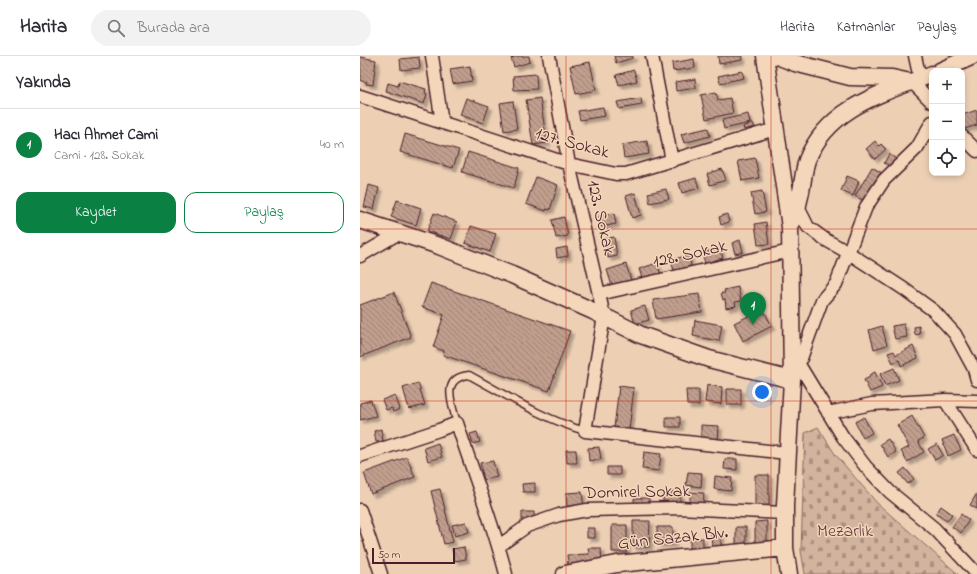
<!DOCTYPE html>
<html lang="tr">
<meta charset="utf-8">
<style>
:root{--surface:#fff;--page:#f2f2f3;--text:#2b2b33;--muted:#7c7c81;--line:#e1e1e2;--accent:#0b8043}
body{margin:0;font-family:"Indie Flower",sans-serif;background:var(--page);color:var(--text)}
.controls{position:absolute;right:12px;top:12px;display:grid;overflow:hidden;border-radius:8px;box-shadow:0 2px 6px #0003}
.controls button{width:36px;height:36px;display:grid;place-items:center;padding:0;border:0;border-bottom:1px solid var(--line);background:var(--surface);color:var(--text);font:20px sans-serif}
.scale{position:absolute;left:12px;bottom:10px;width:83px;box-sizing:border-box;padding-left:4px;border:2px solid #4a1f2b;border-top:0;font-size:11px;line-height:14px;white-space:nowrap;color:#4a1f2b;-webkit-text-stroke:3px #f4d7ba;paint-order:stroke}
.you{position:absolute;left:402px;top:336px;width:14px;height:14px;margin:-10px;border:3px solid #fff;border-radius:50%;background:#1a73e8;box-shadow:0 0 0 6px #1a73e833}
.badge{display:grid;place-items:center;width:26px;height:26px;border-radius:50%;background:var(--accent);color:#fff;font-size:13px;font-weight:700}
.pin{position:absolute;translate:-50% -33px;filter:drop-shadow(0 1px 2px #0008)}
.pin::after{content:'';position:absolute;top:21px;width:14px;height:12px;background:inherit;clip-path:polygon(0 0,100% 0,50% 100%)}
.list{margin:0;padding:0;list-style:none}
h2{display:flex;justify-content:space-between;align-items:center;height:52px;margin:0;padding:0 16px;font-size:17px}
h2 small{font-size:13px;font-weight:400;color:var(--muted)}
.list li{display:grid;grid-template-columns:26px 1fr auto;gap:12px;align-items:center;box-sizing:border-box;height:72px;padding:0 16px;border-top:1px solid var(--line)}
.list b{display:block;font-size:15px;white-space:nowrap}
.list p{margin:0;font-size:13px;white-space:nowrap;color:var(--muted)}
.list em{font-size:13px;font-style:normal;color:var(--muted)}
.actions{display:flex;gap:8px;padding:12px 16px}
.actions a{flex:1;padding:9px 0;border:1px solid var(--accent);border-radius:12px;text-align:center;font-size:14px;color:var(--accent)}
.actions .main{background:var(--accent);color:#fff}
.icon{flex:none;width:22px;height:22px;fill:none;stroke:currentColor;stroke-width:2;stroke-linecap:round;stroke-linejoin:round}
.map{position:relative;flex:none;width:617px;height:518px;overflow:hidden}
header{display:flex;align-items:center;gap:24px;box-sizing:border-box;height:56px;padding:0 20px;background:var(--surface);border-bottom:1px solid var(--line)}
header strong{font-size:19px}
nav{display:flex;gap:22px;margin-inline-start:auto;font-size:14px}
.search{width:280px;height:36px;background:var(--page);display:flex;align-items:center;gap:10px;box-sizing:border-box;padding:0 14px;border-radius:22px;color:var(--muted);font-size:15px}
main{display:flex}
aside{flex:1;background:var(--surface)}
.map>svg:first-child{display:block}
.cemetery{fill:url(#cemetery-stones);stroke:#8e6964}
.building{fill:url(#building-back-hatch);stroke:#4a1f2b;filter:url(#shadow)}
.lines{fill:none;stroke-linecap:round;stroke-linejoin:round}
.lane-casing{stroke:#4a1f2b;stroke-width:9}
.street-casing{stroke:#4a1f2b;stroke-width:15}
.secondary-casing{stroke:#4a1f2b;stroke-width:19}
.lane{stroke:#f4d7ba;stroke-width:6}
.street{stroke:#f4d7ba;stroke-width:12}
.secondary{stroke:#f4d7ba;stroke-width:16}
.grid{fill:none;stroke:#c8321e;stroke-width:1;stroke-opacity:0.55}
.labels{text-anchor:middle;dominant-baseline:central;stroke-width:3;stroke-linejoin:round;paint-order:stroke}
.street-label{font-size:18px;fill:#4a1f2b;stroke:#f4d7ba}
.park-label{font-size:18px;fill:#653d42;stroke:#f4d7ba}
</style>
<header>
<strong>Harita</strong>
<div class="search"><svg class="icon" aria-label="search" viewBox="0 0 24 24"><circle cx="10" cy="10" r="6"/><path d="M15 15l6 6"/></svg>Burada ara</div>
<nav><a>Harita</a><a>Katmanlar</a><a>Paylaş</a></nav>
</header>
<main>
<aside>
<h2>Yakında<small></small></h2>
<ul class="list">
<li><span class="badge">1</span><div><b>Hacı Ahmet Cami</b><p>Cami · 128. Sokak</p></div><em>40 m</em></li>
</ul>
<div class="actions"><a class="main">Kaydet</a><a>Paylaş</a></div>
</aside>
<div class="map">
<svg width="617" height="518" viewBox="0 0 617 518">
<defs>
<pattern id="cemetery-stones" width="16" height="16" patternUnits="userSpaceOnUse"><rect width="16" height="16" fill="#d2b39d"/><path d="M2 7V4a2 2 0 0 1 4 0v3zM10 15v-3a2 2 0 0 1 4 0v3z" fill="#ac9180"/></pattern>
<pattern id="building-back-hatch" width="6" height="6" patternUnits="userSpaceOnUse"><rect width="6" height="6" fill="#c09e8d"/><path d="M-1 5l2 2M0 0l6 6M5-1l2 2" fill="none" stroke="#9e8073"/></pattern>
<filter id="shadow"><feDropShadow dx="3.5" dy="3.5" stdDeviation="1" flood-color="#0004"/></filter>
</defs>
<rect width="100%" height="100%" fill="#edd0b4"/>
<filter id="ink" filterUnits="userSpaceOnUse"><feTurbulence type="fractalNoise" baseFrequency=".025" numOctaves="2"/><feDisplacementMap in="SourceGraphic" scale="8" xChannelSelector="R" yChannelSelector="G"/><feConvolveMatrix kernelMatrix="1 2 1 2 8 2 1 2 1" color-interpolation-filters="sRGB"/></filter>
<g filter="url(#ink)">
<path class="cemetery" d="M458 371 475 398 517 447 598 518H445L441 495 445 377Z"/>
<path class="building" d="M158 0H169L170 6 154 11 151 2Z
M254 0H273V2L256 7Z
M358 0H382V4L359 8Z
M0 1 16 4 13 29 6 28 7 26 1 25Z
M59 1 60 12 41 14 40 3Z
M334 3 335 12 313 15 312 7Z
M230 6 236 34 216 38 210 10Z
M110 10 112 25 93 28 90 13Z
M274 14 277 25 259 29 256 19Z
M382 15 384 22 360 27 358 20Z
M176 18 177 33 154 34 153 20Z
M335 23 336 32 316 35 315 26Z
M39 25 66 33 65 37 67 38 64 48 26 35 28 27 38 30Z
M356 36 358 44 370 42 373 57 346 63 341 39Z
M106 42 129 50 123 67 100 59Z
M180 42 187 87 173 89 166 44Z
M281 42 282 49 259 53 257 46Z
M153 45 157 73 144 75 140 47Z
M243 51 245 60 220 64 218 55Z
M617 54V69L604 73 602 66V59Z
M388 58 390 67 364 73 362 64Z
M393 67 395 71 384 74 383 71Z
M348 72 350 80 324 87 321 78Z
M45 78 99 94 93 112 40 96Z
M287 85 289 98 264 102 262 89Z
M515 85 519 90 521 88 526 93 515 103 506 93Z
M108 96 159 112 154 132 102 116Z
M529 98 538 104 533 112 524 107Z
M395 102 399 122 382 125 378 105Z
M512 111 522 117 517 126 515 125 504 145 495 140Z
M362 113 366 124 350 129 347 118Z
M487 120 499 125 493 140 481 135Z
M176 121 198 129 190 154 186 153V155L166 148Z
M336 122 339 132 322 137 319 127Z
M9 129 19 132 14 153 4 151Z
M306 133 309 143 290 147 288 137Z
M402 135 406 156 395 158 391 137Z
M275 137 281 159 272 162 266 140Z
M37 144 61 152 56 169 31 161Z
M74 157 97 166 91 183 67 175Z
M254 157 256 168 241 171 239 160Z
M367 158 369 166 361 169 359 161Z
M204 161 208 180 196 182 192 164Z
M406 166 409 188 398 189 395 168Z
M111 170 136 178 130 196 105 187Z
M254 181 257 200 248 202 244 183Z
M380 184 383 196 375 198 372 187Z
M207 191 208 200 197 202 196 193Z
M360 192 363 202 345 207 342 197Z
M329 199 331 210 314 215 311 204Z
M297 207 301 219 283 225 279 213Z
M266 208 272 227 253 233 247 214Z
M71 227 210 275 189 335 83 299 84 295 73 291 84 259 62 251Z
M378 231 381 245 375 246 376 250 366 252 365 243 363 244 361 237H365L364 234Z
M34 236 51 281 0 301V249Z
M339 238 342 256 296 263 293 244Z
M285 250 289 264 275 268 271 254Z
M403 253 412 270 383 285 374 267Z
M335 264 362 269 359 285 333 280Z
M544 268 547 281 535 283 532 270Z
M522 270 527 289 514 293 509 274Z
M559 270 560 278 555 279 554 271Z
M553 290 558 302 541 310 539 304 533 307 528 297 534 295 536 299Z
M534 312 539 324 525 330 520 318Z
M515 316 522 331 510 336 504 324 510 321 509 319Z
M58 327 65 349 49 353 43 332Z
M347 329 362 331 361 348 345 346Z
M259 330 274 332 269 374 254 372Z
M367 333H381V349H367Z
M326 334H339V349H327Z
M35 339 40 353 33 356 32 352 26 354 22 344Z
M11 344 16 360 0 364V347Z
M552 360 564 382 558 385 564 396 547 406 541 395 549 391 537 369Z
M306 361H320V371H306Z
M504 361 512 377 503 382 495 366Z
M341 369 359 370 358 385H341Z
M21 373 23 385 16 386 14 375Z
M117 376 120 386 113 388 110 378Z
M594 379 601 394 588 400 582 384Z
M528 383 536 396 528 401 520 388Z
M78 387 82 401 68 405 64 392Z
M577 388 583 399 575 404 568 393Z
M239 391 241 403 229 405 228 392Z
M206 394H216L217 407H207Z
M284 396 301 398 299 415 282 413Z
M47 401 55 421 11 438 4 417Z
M365 403H377V414L364 413Z
M133 405 137 421 124 424 120 407Z
M247 411H260V419H247Z
M545 412 554 423 548 428 539 417Z
M328 416 342 417 341 431 326 429Z
M395 419H409V452H395Z
M355 420 372 422 371 435 354 433Z
M175 427V436H163L162 428Z
M80 433 93 486 84 488 71 435Z
M222 436 224 453 207 454 206 437Z
M303 436H320V449H303Z
M330 436 344 437 343 451 330 450Z
M617 437V453L610 449Z
M274 442H289V450H274Z
M581 450 592 458 587 465 576 458Z
M162 456H174V465H162Z
M601 458 609 464 601 477 592 471Z
M273 465H290L289 491H273Z
M407 465V490H395V466Z
M106 466 109 476 95 480 92 469Z
M252 469H267V496H252Z
M297 471H313V488H297Z
M376 471H386V488H376Z
M227 472H235V482H227Z
M351 478H361V491L352 492Z
M343 482V495H330V483Z
M104 491 106 503 95 505 92 493Z
M228 492H241L242 508 208 510 207 499 229 498Z"/>
<g class="lines">
<g class="lane-casing">
<path id="lane" d="M97 367C92 348 80 322 109 319 146 339 183 363 225 375"/>
</g>
<g class="street-casing">
<path id="street" d="M72 0 82 67
M189 0 209 108 244 260 225 375 427 397
M292 0 312 105
M555 0 560 23
M552 26 572 46
M0 40 209 108 256 118H266L415 73
M602 80 617 95
M438 151 448 171 466 184 489 197 544 233 574 255 595 278 614 313 617 324
M0 200 39 177
M239 238 430 195
M432 297 483 381 506 411 530 436 575 473 617 518
M439 308 462 244 476 228 506 151 524 124 557 92 572 66
M585 344 617 394
M468 357 512 348 585 344 617 345
M0 400 79 374 97 367C113 417 133 467 146 518
M0 454 21 518
M139 490 167 470 199 459 227 454 318 452 425 457"/>
</g>
<g class="secondary-casing">
<path id="secondary" d="M405 0 430 171 432 324 425 449V492L429 518
M417 0 435 7 490 21 532 22 550 26
M580 15 613 0
M0 164 79 190 152 219 233 255 281 279 349 303 432 324
M431 169C435 160 438 150 440 140 443 128 443 116 447 104 469 50 524 37 572 18
M205 518 257 508 425 492"/>
</g>
<use href="#lane" class="lane"/>
<use href="#street" class="street"/>
<use href="#secondary" class="secondary"/>
</g>
</g>
<path class="grid" d="M206 0V518M411 0V518M0 173H617M0 345H617"/>
<g class="labels">
<g class="street-label">
<text transform="translate(212 88) rotate(15)">127. Sokak</text>
<text transform="translate(240 162) rotate(77)">123. Sokak</text>
<text transform="translate(330 199) rotate(-13)">128. Sokak</text>
<text transform="translate(277 437) rotate(-1)">Domirel Sokak</text>
<text transform="translate(313 483) rotate(-6)">Gün Sazak Blv.</text>
</g>
<g class="park-label">
<text x="485" y="476">Mezarlık</text>
</g>
</g>
</svg>
<div class="controls">
<button>+</button>
<button>−</button>
<button><svg class="icon" aria-label="locate" viewBox="0 0 24 24"><circle cx="12" cy="12" r="6"/><path d="M12 2v4M12 18v4M2 12h4M18 12h4"/></svg></button>
</div>
<div class="scale">50 m</div>
<div class="you"></div>
<div class="pin badge" style="left:393px;top:269px">1</div>
</div>
</main>
